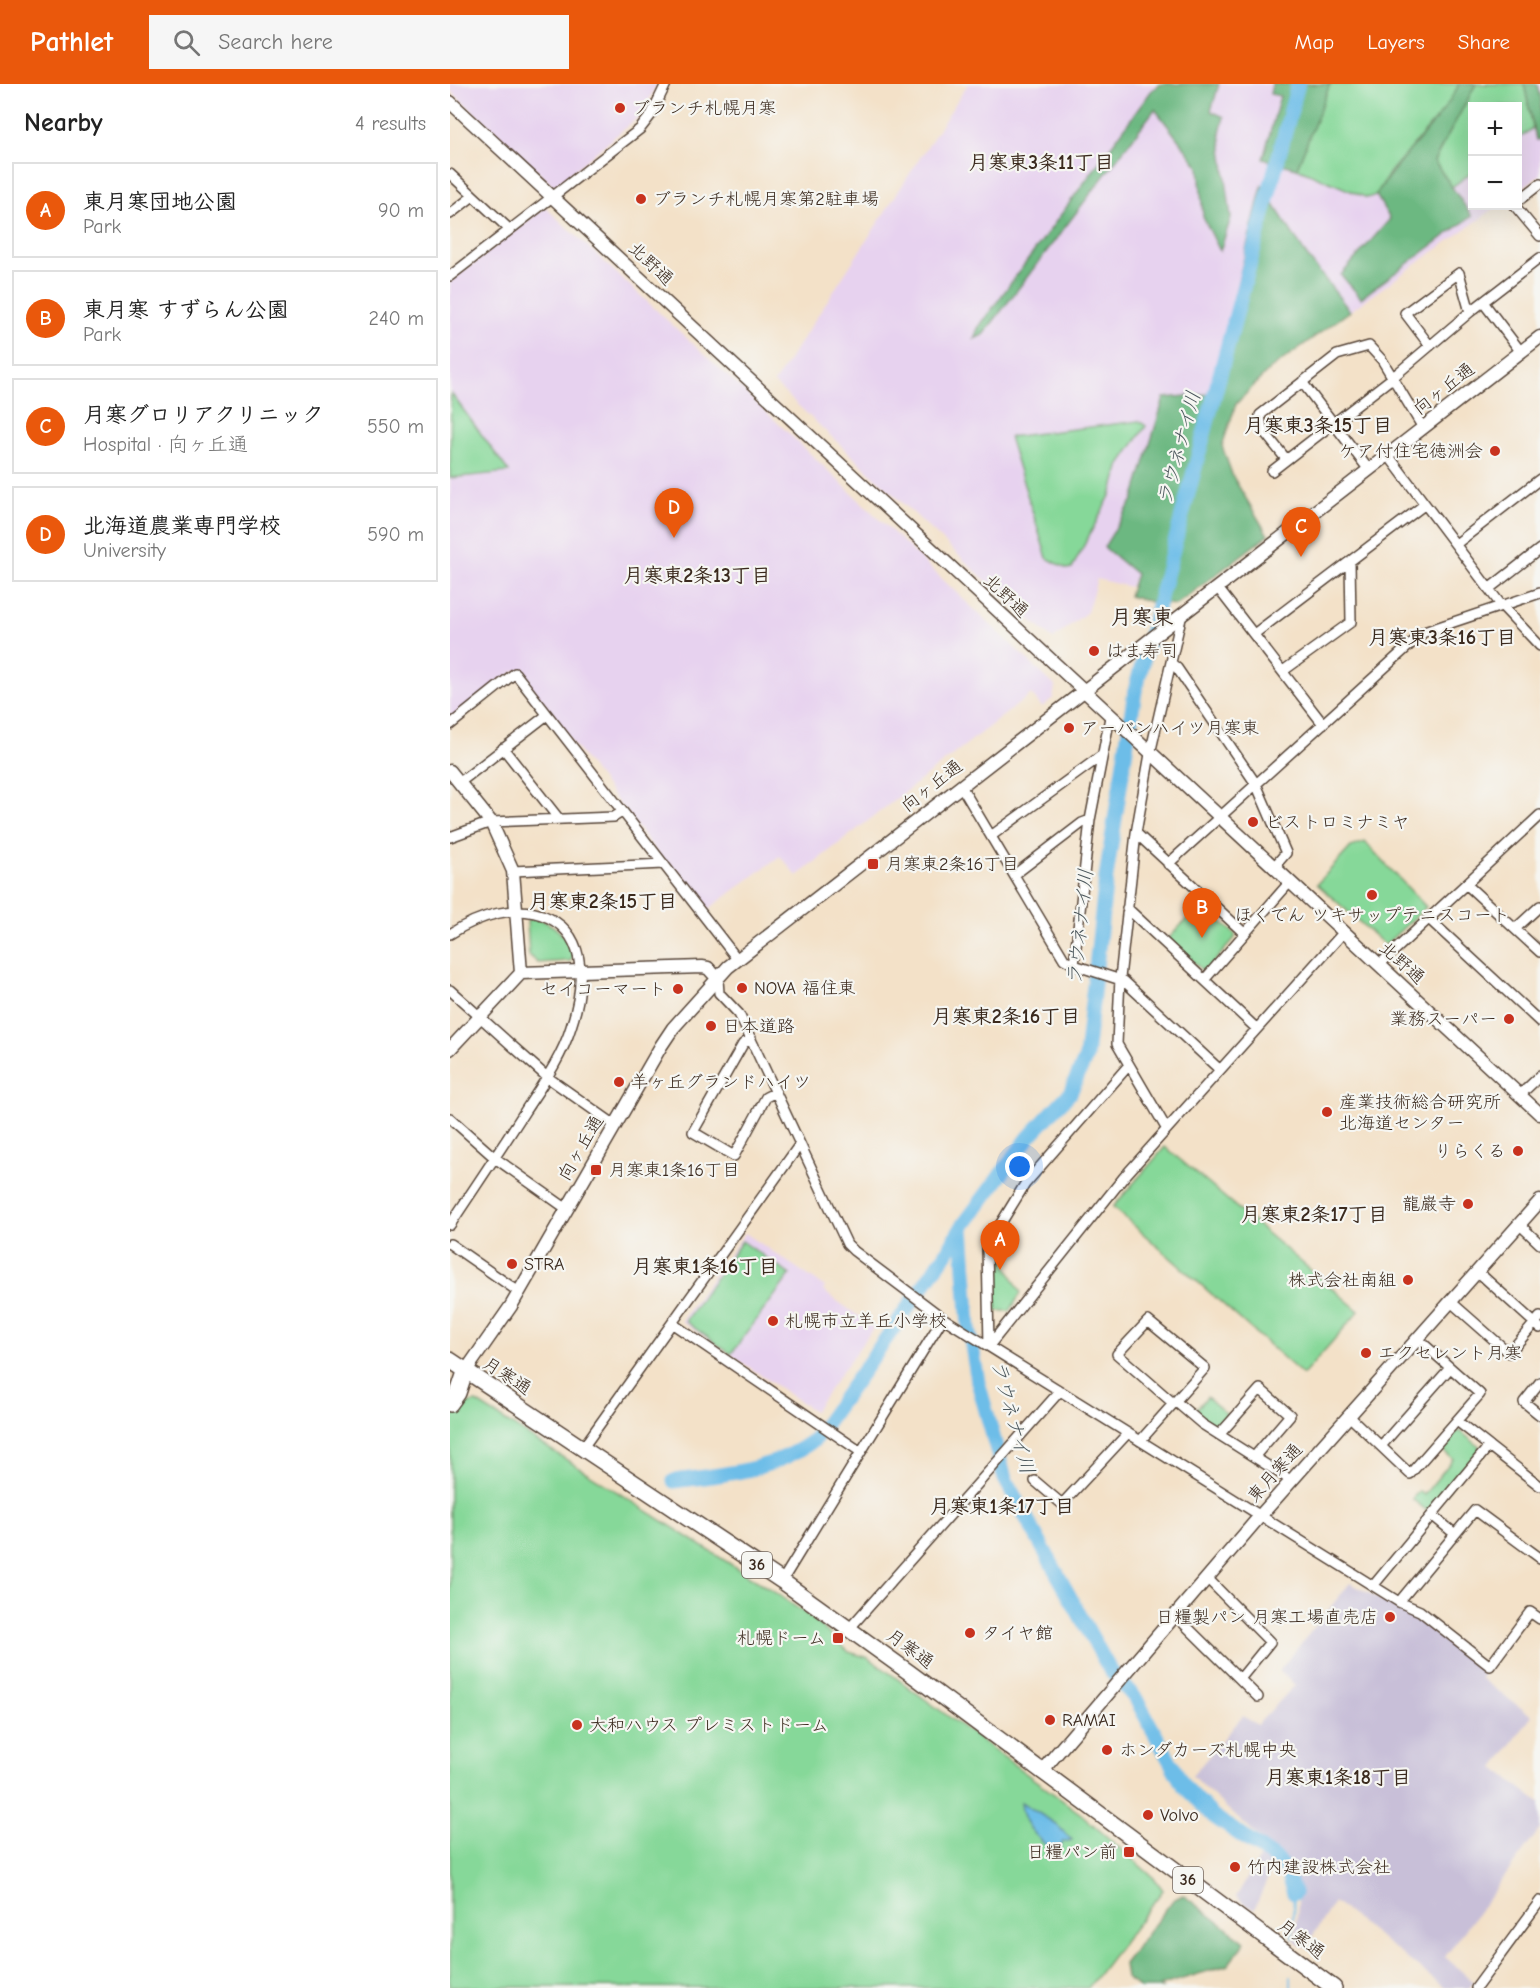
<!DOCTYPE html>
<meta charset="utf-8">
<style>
:root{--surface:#fff;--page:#f6f6f6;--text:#222;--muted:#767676;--line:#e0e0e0;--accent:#ea580c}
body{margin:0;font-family:"Comic Neue","Klee One",sans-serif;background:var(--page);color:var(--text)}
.controls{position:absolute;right:18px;top:18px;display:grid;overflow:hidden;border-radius:0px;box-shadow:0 6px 24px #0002}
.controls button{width:54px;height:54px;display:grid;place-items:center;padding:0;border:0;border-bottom:2px solid var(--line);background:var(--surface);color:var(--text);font:30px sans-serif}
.you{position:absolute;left:570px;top:1083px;width:21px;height:21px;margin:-15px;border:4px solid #fff;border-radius:50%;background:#1a73e8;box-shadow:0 0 0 9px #1a73e833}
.badge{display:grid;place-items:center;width:39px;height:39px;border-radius:50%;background:var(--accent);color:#fff;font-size:20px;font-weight:700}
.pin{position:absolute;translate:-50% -50px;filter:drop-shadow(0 2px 3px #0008)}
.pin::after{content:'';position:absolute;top:32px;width:21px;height:18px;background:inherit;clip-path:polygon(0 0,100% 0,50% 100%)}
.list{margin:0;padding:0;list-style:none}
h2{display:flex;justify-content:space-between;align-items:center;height:78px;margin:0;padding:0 24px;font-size:26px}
h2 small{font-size:20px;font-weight:400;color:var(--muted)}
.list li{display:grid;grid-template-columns:39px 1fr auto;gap:18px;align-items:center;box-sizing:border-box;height:96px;margin:0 12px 12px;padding:0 12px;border:2px solid var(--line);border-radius:0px}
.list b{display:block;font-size:22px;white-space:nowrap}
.list p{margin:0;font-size:20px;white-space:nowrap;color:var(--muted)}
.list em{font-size:20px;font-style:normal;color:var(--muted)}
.icon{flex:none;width:33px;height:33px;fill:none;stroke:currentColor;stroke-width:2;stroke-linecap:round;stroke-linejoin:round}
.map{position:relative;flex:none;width:1090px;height:1904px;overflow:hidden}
header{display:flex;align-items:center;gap:36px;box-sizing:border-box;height:84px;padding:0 30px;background:var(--accent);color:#fff}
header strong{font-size:28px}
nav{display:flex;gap:33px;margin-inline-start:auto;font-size:21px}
.search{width:420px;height:54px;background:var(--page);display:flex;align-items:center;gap:15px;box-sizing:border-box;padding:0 21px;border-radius:0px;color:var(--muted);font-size:22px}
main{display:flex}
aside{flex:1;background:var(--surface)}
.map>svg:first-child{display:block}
.built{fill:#e7d2ef}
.industrial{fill:#c8bfd8}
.green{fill:#86d899;stroke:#60815c;stroke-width:1.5}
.forest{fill:#6cb881;stroke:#547150;stroke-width:1.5}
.water{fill:#6dbde8;stroke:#547483;stroke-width:1.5}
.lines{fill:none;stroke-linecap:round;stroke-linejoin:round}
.stream{stroke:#6dbde8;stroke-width:2}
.river{stroke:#6dbde8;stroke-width:15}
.minor-casing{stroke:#574538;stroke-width:12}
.tertiary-casing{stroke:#574538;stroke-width:15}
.primary-casing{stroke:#574538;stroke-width:18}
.trunk-casing{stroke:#574538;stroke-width:18}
.minor{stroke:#fff;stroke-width:9}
.tertiary{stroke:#fff;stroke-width:12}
.primary{stroke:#fff;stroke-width:15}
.trunk{stroke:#fff;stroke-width:15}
.poi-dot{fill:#c8321e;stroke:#f6f6f2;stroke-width:2}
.labels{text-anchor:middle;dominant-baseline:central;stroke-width:4.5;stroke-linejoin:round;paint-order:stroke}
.shield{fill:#f6f6f2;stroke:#73675e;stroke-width:1.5}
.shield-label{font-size:16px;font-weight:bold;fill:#3b2a1e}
.poi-label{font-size:18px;fill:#3b2a1e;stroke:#f6f6f2;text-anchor:start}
.street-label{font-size:18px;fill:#3b2a1e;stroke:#f6f6f2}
.neighbourhood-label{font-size:20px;font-weight:bold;fill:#3b2a1e;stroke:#f6f6f2}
.water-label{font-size:20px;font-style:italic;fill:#4a565b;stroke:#f6f6f2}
.quarter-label{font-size:21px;font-weight:bold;fill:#3b2a1e;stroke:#f6f6f2}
</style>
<header>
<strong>Pathlet</strong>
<div class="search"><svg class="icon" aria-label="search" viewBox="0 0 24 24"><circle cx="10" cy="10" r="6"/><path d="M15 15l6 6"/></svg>Search here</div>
<nav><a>Map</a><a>Layers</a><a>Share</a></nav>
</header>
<main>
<aside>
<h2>Nearby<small>4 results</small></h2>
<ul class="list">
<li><span class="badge">A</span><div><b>東月寒団地公園</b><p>Park</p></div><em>90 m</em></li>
<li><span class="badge">B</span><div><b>東月寒 すずらん公園</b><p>Park</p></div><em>240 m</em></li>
<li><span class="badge">C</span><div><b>月寒グロリアクリニック</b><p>Hospital · 向ヶ丘通</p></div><em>550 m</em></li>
<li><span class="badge">D</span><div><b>北海道農業専門学校</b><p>University</p></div><em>590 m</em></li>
</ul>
</aside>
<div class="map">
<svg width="1090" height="1904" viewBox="0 0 1090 1904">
<rect width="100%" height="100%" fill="#f6f6f2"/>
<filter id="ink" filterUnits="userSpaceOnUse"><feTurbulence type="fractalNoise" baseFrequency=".0167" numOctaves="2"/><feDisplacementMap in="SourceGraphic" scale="12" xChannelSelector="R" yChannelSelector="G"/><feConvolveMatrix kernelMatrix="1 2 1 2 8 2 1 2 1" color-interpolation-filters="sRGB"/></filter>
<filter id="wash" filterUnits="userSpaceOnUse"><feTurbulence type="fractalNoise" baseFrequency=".008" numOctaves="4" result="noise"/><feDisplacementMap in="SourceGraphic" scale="24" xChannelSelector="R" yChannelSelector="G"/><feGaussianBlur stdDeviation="1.35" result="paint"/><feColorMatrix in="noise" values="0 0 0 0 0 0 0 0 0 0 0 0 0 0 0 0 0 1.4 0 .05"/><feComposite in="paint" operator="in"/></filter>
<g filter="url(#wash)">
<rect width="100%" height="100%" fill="#f3e1c8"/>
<path class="built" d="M0 0H207L192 30 104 103 0 6Z
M518 0H1090V91L1068 107V22H1023V122H1048L900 227 857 172 812 103 754 332 680 503 647 495 637 528 603 555 547 507 324 299Z
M95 123 310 322 605 602 603 614 592 623 581 610 347 792 330 772 256 827 215 779 66 586 0 639V198Z
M295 1149 375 1203 373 1207 424 1243 364 1327 232 1238V1235Z"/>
<path class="industrial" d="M900 1499 965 1534 1035 1587 1030 1594 1082 1632 1044 1684 1090 1719V1745L995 1873 1024 1898 1019 1904H995L884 1818 855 1864 845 1858 848 1820 846 1795 833 1773 820 1789 804 1826 786 1813 817 1761 742 1692 793 1632 807 1641 845 1601 829 1587Z"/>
<path class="green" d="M880 0H1009L1001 17 940 88 926 111 917 114 847 84Z
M1026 0H1074L1083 44 1068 55V22H1023L1022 88 1002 103 984 77Z
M1 309 59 388 0 394Z
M689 337 696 342 670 380 662 408 622 484 617 485 597 474 559 353Z
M915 758 976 823 935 861 867 800 901 763Z
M751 820 785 850V854L756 887H753L718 855Z
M82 833C105 839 116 851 124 872L120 877 88 879 79 871 77 837Z
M715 1063 909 1227 853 1291 663 1123Z
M550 1153 564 1163 555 1179 571 1209 560 1227H543L544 1164Z
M292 1157 340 1191 281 1270 235 1237Z
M757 1313 780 1333 770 1344 753 1336 744 1328Z
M26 1318 318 1504 362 1534 399 1568 419 1574 631 1730 705 1795 713 1806 638 1904 0 1903V1335L11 1321Z
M1010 1347 1030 1363 1029 1367 980 1429 962 1415 969 1407 974 1411 1003 1375 991 1365 1006 1348Z"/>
<path class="forest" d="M711 0H769L761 27 774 33 770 48 781 134 770 167 753 133 749 83 705 25 533 251 524 255 528 244 702 6Z
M822 0H880L847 84 813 75 830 12 820 10Z
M1009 0H1026L984 77 1022 132 911 214 891 191 940 135 926 111C950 71 989 41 1009 0Z
M1074 0H1087L1090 14V55L1086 56Z
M812 102 857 172 900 227 819 286 786 320 772 362 783 393 818 451 726 521 701 518 679 512 686 490 654 463 683 416 714 314 760 310Z
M733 1811 795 1858 778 1881 709 1902 712 1904H690L676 1894 674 1880 723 1816Z"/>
<path class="water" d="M571 1718 606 1740 622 1756 613 1758 605 1770C589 1754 572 1742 571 1718Z"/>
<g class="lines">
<path class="stream" d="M842 1855 844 1809
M841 1904V1893"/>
<path class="river" d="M512 1143 519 1244 528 1298 555 1395 660 1586 686 1615 733 1701 763 1732 823 1773 835 1784 844 1809
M224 1397C276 1390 321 1388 364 1356L496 1170 512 1143 579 1053 620 1009 636 973 656 793 685 607 848 0"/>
</g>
</g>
<g filter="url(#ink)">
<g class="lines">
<g class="minor-casing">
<path id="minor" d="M0 90 59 145
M1068 117 1090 100
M1065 122 1090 152
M0 130 23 112
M0 192 190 45 201 31 216 0
M1033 218 1071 268
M980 262 955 229 1009 189 1020 228
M852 298 919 386
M938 371 1051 521 1090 562
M836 375 812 345 810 331 887 271 919 262 932 276 973 344
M822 387 942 294 1020 228 1090 174
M1006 460 1090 395
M767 503 873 640
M1040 504 1090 465
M804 550 974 421
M721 579 727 584 806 700 836 769 823 784
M833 587 901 538 900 477
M0 641 65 589 288 876
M53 664 109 735
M9 699 97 631
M511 702 614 875 627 882 674 897 769 985
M686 749 794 849
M541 752 651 672
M0 753 41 738 164 733 172 728
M718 780 974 548 1090 509
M63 787 214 780
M564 791 632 739 640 736
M1016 800 1090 868
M677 824 807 945
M979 835 1090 938
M1065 845 1090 822
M0 850C28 832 67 818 99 834 140 854 133 907 121 943 112 973 92 1001 75 1027 51 1065 25 1103 0 1141
M624 881 640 736 660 633
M929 881 1090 731
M268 895 269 909 289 930 397 1160 404 1167 493 1234 949 1518 970 1527 1040 1582 1080 1528 1090 1535
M755 895 839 799
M0 906 97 993 165 1041
M301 954 293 960 243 1048 284 1072 316 1013 326 1008
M1070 1011 1090 992
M0 1034 45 1074 117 1125
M716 1044 667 960 670 894 686 749 700 670 732 530
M1069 1140 1090 1160
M0 1160 69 1208
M1027 1187 1090 1244
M1001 1218 1059 1269 1090 1233
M223 1240 411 1368
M539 1262 674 1093 893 849
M539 1262 537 1162 575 1100 679 981
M1090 1298 1074 1318 1090 1331
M725 1317 752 1340 842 1397
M899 1332 960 1390 1030 1310 968 1255
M1007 1337 1090 1402
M769 1351 810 1305 840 1331 804 1373
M690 1357 755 1284 698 1237 667 1270 723 1319
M931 1362 1000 1284
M132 1365 350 1060
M585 1397 612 1420 678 1349
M982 1431 1005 1450
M757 1494 820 1558 790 1595
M332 1497 493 1234
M923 1502 1039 1362
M949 1518 1025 1426 1090 1474
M725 1531 808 1613
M399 1545 610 1307
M1026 1904 1090 1817"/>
</g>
<g class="tertiary-casing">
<path id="tertiary" d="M0 18 1090 1030
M0 687 41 738 63 787 71 889 252 883 258 884 268 895
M0 965 71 889
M15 1288 61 1222 211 962 223 944 278 883 1090 253
M591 1688 810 1432 1090 1117"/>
</g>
<g class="primary-casing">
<path id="primary" d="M0 1320 8 1309 15 1288"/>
</g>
<g class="trunk-casing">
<path id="trunk" d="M0 1276 332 1497 460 1589 884 1904"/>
</g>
<use href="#minor" class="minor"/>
<use href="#tertiary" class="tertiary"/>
<use href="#primary" class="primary"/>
<use href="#trunk" class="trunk"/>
</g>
</g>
<g class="poi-dot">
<circle cx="170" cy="24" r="6"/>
<circle cx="191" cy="115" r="6"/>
<circle cx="1045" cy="367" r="6"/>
<circle cx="644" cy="567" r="6"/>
<circle cx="619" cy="644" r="6"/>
<circle cx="803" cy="738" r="6"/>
<rect x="417" y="774" width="12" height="12" rx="3"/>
<circle cx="922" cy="811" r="6"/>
<circle cx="292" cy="904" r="6"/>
<circle cx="228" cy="905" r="6"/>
<circle cx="1059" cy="935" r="6"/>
<circle cx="261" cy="942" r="6"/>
<circle cx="169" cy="998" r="6"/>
<circle cx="877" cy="1028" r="6"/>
<circle cx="1068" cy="1067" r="6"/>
<rect x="140" y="1080" width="12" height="12" rx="3"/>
<circle cx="1018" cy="1120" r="6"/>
<circle cx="62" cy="1180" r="6"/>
<circle cx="958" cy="1196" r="6"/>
<circle cx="323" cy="1237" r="6"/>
<circle cx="916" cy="1269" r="6"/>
<circle cx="940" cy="1533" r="6"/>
<circle cx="520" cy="1549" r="6"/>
<rect x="382" y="1548" width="12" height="12" rx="3"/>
<circle cx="600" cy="1636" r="6"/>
<circle cx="127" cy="1641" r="6"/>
<circle cx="657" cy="1666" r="6"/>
<circle cx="698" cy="1731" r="6"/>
<rect x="673" y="1762" width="12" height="12" rx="3"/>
<circle cx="785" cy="1783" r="6"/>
</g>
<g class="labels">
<g class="shield">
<rect x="292" y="1468" width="30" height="26" rx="4.5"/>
<rect x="723" y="1783" width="30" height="26" rx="4.5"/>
</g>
<g class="shield-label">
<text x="307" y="1481">36</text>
<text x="738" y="1796">36</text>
</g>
<g class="poi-label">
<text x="182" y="24">ブランチ札幌月寒</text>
<text x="203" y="115">ブランチ札幌月寒第2駐車場</text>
<text x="1033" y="367" text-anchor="end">ケア付住宅徳洲会</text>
<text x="656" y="567">はま寿司</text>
<text x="631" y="644">アーバンハイツ月寒東</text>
<text x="815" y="738">ビストロミナミヤ</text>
<text x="435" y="780">月寒東2条16丁目</text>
<text x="922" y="831" text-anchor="middle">ほくでん ツキサップテニスコート</text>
<text x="304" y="904">NOVA 福住東</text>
<text x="216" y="905" text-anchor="end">セイコーマート</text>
<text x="1047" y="935" text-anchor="end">業務スーパー</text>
<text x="273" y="942">日本道路</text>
<text x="181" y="998">羊ヶ丘グランドハイツ</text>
<text x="889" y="1018">産業技術総合研究所<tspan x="889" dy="21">北海道センター</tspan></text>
<text x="1056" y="1067" text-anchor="end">りらくる</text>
<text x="158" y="1086">月寒東1条16丁目</text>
<text x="1006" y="1120" text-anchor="end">龍巌寺</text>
<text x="74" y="1180">STRA</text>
<text x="946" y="1196" text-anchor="end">株式会社南組</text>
<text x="335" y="1237">札幌市立羊丘小学校</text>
<text x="928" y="1269">エクセレント月寒</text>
<text x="928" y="1533" text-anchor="end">日糧製パン 月寒工場直売店</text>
<text x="532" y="1549">タイヤ館</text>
<text x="376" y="1554" text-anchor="end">札幌ドーム</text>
<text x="612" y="1636">RAMAI</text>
<text x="139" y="1641">大和ハウス プレミストドーム</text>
<text x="669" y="1666">ホンダカーズ札幌中央</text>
<text x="710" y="1731">Volvo</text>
<text x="667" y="1768" text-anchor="end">日糧パン前</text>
<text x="797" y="1783">竹内建設株式会社</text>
</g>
<g class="street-label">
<text transform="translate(201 180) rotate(43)">北野通</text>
<text transform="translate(994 305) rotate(-38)">向ヶ丘通</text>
<text transform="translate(556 512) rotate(43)">北野通</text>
<text transform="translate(482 702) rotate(-38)">向ヶ丘通</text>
<text transform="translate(952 879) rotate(42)">北野通</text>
<text transform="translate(131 1064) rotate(-60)">向ヶ丘通</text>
<text transform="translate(57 1292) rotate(33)">月寒通</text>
<text transform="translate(825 1389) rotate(-48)">東月寒通</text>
<text transform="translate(460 1565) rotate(36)">月寒通</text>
<text transform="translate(851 1855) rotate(37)">月寒通</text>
</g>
<g class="neighbourhood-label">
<text x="591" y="78">月寒東3条11丁目</text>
<text x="868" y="341">月寒東3条15丁目</text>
<text x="247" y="491">月寒東2条13丁目</text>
<text x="992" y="553">月寒東3条16丁目</text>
<text x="153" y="817">月寒東2条15丁目</text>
<text x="556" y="932">月寒東2条16丁目</text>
<text x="864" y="1130">月寒東2条17丁目</text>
<text x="255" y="1182">月寒東1条16丁目</text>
<text x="552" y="1422">月寒東1条17丁目</text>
<text x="888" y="1693">月寒東1条18丁目</text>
</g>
<g class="water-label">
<text transform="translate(729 364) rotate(-75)">ラウネナイ川</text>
<text transform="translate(630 843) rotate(-84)">ラウネナイ川</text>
<text transform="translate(563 1333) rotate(75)">ラウネナイ川</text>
</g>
<g class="quarter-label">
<text x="692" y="533">月寒東</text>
</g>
</g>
</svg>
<div class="controls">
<button>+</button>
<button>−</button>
</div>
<div class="you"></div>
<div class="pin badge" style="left:550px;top:1186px">A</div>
<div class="pin badge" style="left:752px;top:854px">B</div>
<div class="pin badge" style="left:851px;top:473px">C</div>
<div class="pin badge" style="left:224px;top:454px">D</div>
</div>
</main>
